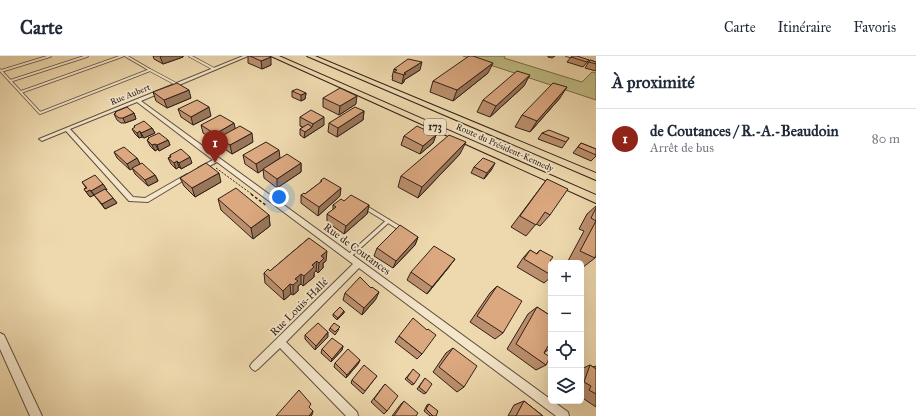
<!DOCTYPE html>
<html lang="fr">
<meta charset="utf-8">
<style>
:root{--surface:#fff;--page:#f6f6f7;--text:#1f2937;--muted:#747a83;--line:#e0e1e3;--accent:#8f2418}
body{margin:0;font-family:"IM FELL Great Primer",serif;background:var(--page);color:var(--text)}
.controls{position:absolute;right:12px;bottom:12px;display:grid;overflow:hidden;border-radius:6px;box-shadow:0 4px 16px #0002}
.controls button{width:36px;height:36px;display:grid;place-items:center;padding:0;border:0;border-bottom:1px solid var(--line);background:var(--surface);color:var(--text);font:20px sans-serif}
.you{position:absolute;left:279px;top:141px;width:14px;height:14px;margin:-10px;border:3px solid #fff;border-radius:50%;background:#1a73e8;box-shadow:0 0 0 6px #1a73e833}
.badge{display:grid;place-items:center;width:26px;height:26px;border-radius:50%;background:var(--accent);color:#fff;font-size:13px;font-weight:700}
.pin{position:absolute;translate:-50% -33px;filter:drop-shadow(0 1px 2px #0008)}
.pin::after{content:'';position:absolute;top:21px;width:14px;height:12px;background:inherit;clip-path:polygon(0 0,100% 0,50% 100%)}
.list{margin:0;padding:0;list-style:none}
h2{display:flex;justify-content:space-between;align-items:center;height:52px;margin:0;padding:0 16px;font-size:17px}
h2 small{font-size:13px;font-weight:400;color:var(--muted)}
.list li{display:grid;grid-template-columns:26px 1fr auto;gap:12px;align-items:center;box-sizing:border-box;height:60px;padding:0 16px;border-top:1px solid var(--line)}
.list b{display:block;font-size:15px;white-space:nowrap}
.list p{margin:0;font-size:13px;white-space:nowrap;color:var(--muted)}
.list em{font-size:13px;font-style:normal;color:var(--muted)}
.icon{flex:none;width:22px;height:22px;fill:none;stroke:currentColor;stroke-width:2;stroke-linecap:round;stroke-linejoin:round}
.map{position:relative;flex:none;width:596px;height:360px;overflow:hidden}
header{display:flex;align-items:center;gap:24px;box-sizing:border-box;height:56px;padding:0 20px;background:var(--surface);border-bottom:1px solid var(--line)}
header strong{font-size:19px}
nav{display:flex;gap:22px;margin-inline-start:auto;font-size:14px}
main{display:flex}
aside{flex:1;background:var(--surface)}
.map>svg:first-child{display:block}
.green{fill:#c0bd85;stroke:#786e4f}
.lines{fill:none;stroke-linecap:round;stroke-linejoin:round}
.service-far1-casing{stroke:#604e3e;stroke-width:3.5}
.service-casing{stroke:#604e3e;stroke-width:5.5}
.minor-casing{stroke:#604e3e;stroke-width:2}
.tertiary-casing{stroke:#604e3e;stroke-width:2}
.primary-casing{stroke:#312019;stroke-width:2}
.path-far1{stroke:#312019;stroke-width:1;stroke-dasharray:2 1.5;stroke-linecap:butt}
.path{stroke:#312019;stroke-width:1.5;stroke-dasharray:3 2;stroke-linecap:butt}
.service-far1{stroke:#f4e6ca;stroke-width:2}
.service{stroke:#f4e6ca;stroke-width:3.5}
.minor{fill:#f4e6ca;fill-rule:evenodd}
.tertiary{fill:#f4e6ca;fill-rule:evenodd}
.primary{fill:#eed9ae;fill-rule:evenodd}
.wall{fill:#bc906e;stroke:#312019}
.shaded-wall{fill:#99765a;stroke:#312019}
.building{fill:#dba880;stroke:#312019}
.labels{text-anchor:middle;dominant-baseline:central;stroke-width:3.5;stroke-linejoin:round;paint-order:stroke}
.far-street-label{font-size:9px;fill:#312019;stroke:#f4e6ca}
.shield{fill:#f4e6ca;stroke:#6c5b4e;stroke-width:1}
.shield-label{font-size:10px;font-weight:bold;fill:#312019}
.street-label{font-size:11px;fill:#312019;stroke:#f4e6ca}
</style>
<header>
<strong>Carte</strong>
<nav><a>Carte</a><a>Itinéraire</a><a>Favoris</a></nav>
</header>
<main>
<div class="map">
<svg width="596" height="360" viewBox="0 0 596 360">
<rect width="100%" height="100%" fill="#eed9ae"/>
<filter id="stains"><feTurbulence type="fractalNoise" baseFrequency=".005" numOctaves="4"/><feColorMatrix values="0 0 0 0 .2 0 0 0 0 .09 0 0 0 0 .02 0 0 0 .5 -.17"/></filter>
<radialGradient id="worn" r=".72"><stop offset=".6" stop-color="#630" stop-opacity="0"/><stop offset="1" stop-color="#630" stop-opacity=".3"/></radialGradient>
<path class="green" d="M463 0H505L504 2 582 26 592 16 596 17V44Z"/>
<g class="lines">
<g class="service-far1-casing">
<path id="service-far1" d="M190 0 214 13
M0 14 40 57 150 14 126 0
M150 14 176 28
M1 15 50 0
M10 25 87 0
M21 36 122 0"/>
</g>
<g class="service-casing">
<path id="service" d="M365 151 401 173
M348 201 388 165"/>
</g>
<g class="minor-casing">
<path id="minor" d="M243 0H248L141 45 568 356 569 360H556L359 212 286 286 357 356 358 360H346L280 292 258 313 255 315 252 313 250 310 252 307 353 208 217 106 202 114H198V112L213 104 137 46 70 73 133 141 145 142 187 118H191V120L148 146 129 145 66 75 44 84 42 85 39 83Z
M566 0H572L596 7V9Z"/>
</g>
<g class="tertiary-casing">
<path id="tertiary" d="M0 277 4 279 42 360H30L0 293Z"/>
</g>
<g class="primary-casing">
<path id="primary" d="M271 0H279L596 139V147Z
M307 0H315L596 117V124Z"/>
</g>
<path class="path-far1" d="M216 112 253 139"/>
<path class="path" d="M251 138 267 150"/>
<use href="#service-far1" class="service-far1"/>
<use href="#service" class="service"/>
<use href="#minor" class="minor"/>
<use href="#tertiary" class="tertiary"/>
<use href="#primary" class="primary"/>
</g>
<path class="wall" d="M153 0H183V1L163 8 154 3Z
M248 0H269L271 9 262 13 248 7Z
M548 0H555L552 2 548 1Z
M571 1 589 4 583 11 567 6Z
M590 4 596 6V15L585 12Z
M394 13 420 14 404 24V26L402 28 392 24 393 21H392Z
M488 17 453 45 430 36 433 25Z
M524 30 490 61 477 56 483 44Z
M292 35 306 37 305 43 301 45 292 41Z
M153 36 191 42 167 52 156 45Z
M323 42 356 48 339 59 323 51Z
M560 42 530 76 515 71 522 59Z
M178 53 211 60 193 69 181 61Z
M364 55 363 64 337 81 328 76 329 67Z
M115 56 134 57 136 63 125 67H121L117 64 114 58 116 57Z
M300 61 324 69 304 82 300 79V73L303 71 300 70Z
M201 69 235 72 253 86 232 98 220 90 219 85 217 86 203 77Z
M134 70 152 72 155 77 144 82 142 81 139 82 135 78 132 73 135 72Z
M542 77 569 82 562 92 538 83Z
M436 79 433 87 420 98 401 89 404 80Z
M148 82 168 84 170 89 159 95 158 93 155 95 150 90 147 84H149Z
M581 87 596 93V100L591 105 573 97Z
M114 96 137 102 140 108 155 119 158 125 148 130 135 118 132 112 130 114 117 102Z
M460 98 418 142 398 131 401 120Z
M170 99 192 107 181 113 179 111 176 113 171 108 168 102 170 101Z
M243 99 280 102 258 117 245 108Z
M301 107V116L277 132 264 122 263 113Z
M474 111 492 113 484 123 471 117Z
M180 122 221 126 195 141 184 130Z
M547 123 550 159 540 170 536 168 526 180 511 171Z
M321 124 340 140 318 160 301 147V139L305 138 321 126Z
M82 126 103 128 107 134H106L113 142 117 147 105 153 94 139 90 141 84 133 86 132Z
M218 143 269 159 270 170 253 183 221 154Z
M344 145 369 149 367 158 344 178 327 166V158L333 154V149Z
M596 150V199L595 202 582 212 581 207H572L568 205 584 175 579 173 587 158Z
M418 181 415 189 393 212 374 200 377 192Z
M309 182 326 205 323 207V212L318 217 316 215 314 217V221L303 230 301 228 298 230V235L293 239 291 238 284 244 265 227 264 217 270 215Z
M530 194 536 198 540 194 550 205 551 207V221L544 227 517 211 523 202Z
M449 211 427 238 407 224 411 216Z
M497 230 503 277 495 283 470 266 490 237Z
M345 237 376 243 362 259 343 244Z
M537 251 551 260V292L545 296 544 297 546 309 536 314 507 293 528 258Z
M344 255V257L337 264 333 260V258Z
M330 272 339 273 335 279 329 274Z
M305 279 328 281 315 294 305 283Z
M399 280 422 298 417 303 395 286Z
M343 290 342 294 331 306 321 297 322 293Z
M453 292 464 331 457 336 433 316 446 297Z
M360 304 358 308 346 322 334 311 335 307Z
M590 309 593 311 596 310V351L581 341V313Z
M412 315 414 328 412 329 405 323Z
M377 320 363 338 351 327 352 324Z
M425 322 426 337 424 338 417 333Z
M385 328 387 355 384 358 371 346Z
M404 345 416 360H392L401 348Z
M524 345 543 360H508L514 349Z
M429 348 436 360H430L424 355 427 349Z"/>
<path class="shaded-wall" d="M162 0H183V1L163 8 160 1Z
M271 1V9L262 13 261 5Z
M422 6 420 14 404 24V26L402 28 404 17Z
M493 7 488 17 453 45 457 34Z
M530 19 524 30 490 61 496 50Z
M567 31 560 42 530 76 537 65Z
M189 34 191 42 167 52 164 44Z
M306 37 305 43 301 45V39Z
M357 40 356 48 339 59 340 50Z
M209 51 211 60 193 69 191 61Z
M364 55 363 64 337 81 338 72Z
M134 57 136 63 125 67 123 62Z
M324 61V69L304 82 305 76 312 71 313 68Z
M234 67 236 76 218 82 219 85 217 86 215 78Z
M152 72 155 77 144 82 141 77Z
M140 75 142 81 139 82 137 77Z
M252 77 253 86 232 98 230 89Z
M436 79 433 87 420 98 423 90Z
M168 84 170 89 159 95 157 89Z
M466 86 460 98 418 142 422 131Z
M155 88 158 93 155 95 152 89Z
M279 94 280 102 258 117 256 108Z
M190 101 192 107 181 113 179 107Z
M137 102 140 108 130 114 127 108Z
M177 105 179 111 176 113 174 107Z
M301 107V116L277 132V123Z
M495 107 492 113 484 123 487 117Z
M219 117 221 126 195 141 192 132Z
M155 119 158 125 148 130 145 124Z
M103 128 107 134 95 140 91 135Z
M341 132 340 140 318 160 319 151Z
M90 134 94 139 90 141 86 136Z
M113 142 117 147 105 153 102 148Z
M369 149 367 158 344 178 346 170Z
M269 159 270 170 253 183 251 172Z
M418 181 415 189 393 212 396 205Z
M327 195 326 205 323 207V212L318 217 319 207 321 200Z
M455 203 449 211 427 238 432 231Z
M317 205 316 215 314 217V221L303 230 304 220 312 209Z
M301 218V228L298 230V235L293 239V229L295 223Z
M290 228 291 238 284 244 283 235Z
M379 236 376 243 362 259 364 252Z
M344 255V257L337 264 338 262Z
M328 276V281L315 294 316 290Z
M343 290 342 294 331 306 332 303Z
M360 304 358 308 346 322 347 319Z
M313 355 312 359 311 360H309Z"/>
<path class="building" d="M250 0H269L271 1 261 5Z
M469 0H473L493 7 457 34 433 25Z
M572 0H577L589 4 587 6 571 1Z
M408 3 422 6 404 17 406 18 404 19 394 16 397 14 394 13Z
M590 4 596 6V8L589 6Z
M517 15 530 19 496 50 483 44Z
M177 27 189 34 164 44 153 36Z
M553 27 567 31 537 65 522 59Z
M340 32 357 40 340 50 323 42Z
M297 33 306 37 301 39 292 35Z
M197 44 209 51 191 61 178 53Z
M127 51 134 57 123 62H119L114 58 116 57 115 56Z
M355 51 364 55 338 72 329 67Z
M311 54 324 61 313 68 300 61Z
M220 59 234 67 215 78 201 69Z
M144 65 152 72 141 77 140 75 137 77 132 73 135 71 134 70Z
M308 68 312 71 305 76 300 73Z
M240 70 252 77 230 89 218 82Z
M417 70 436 79 423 90 404 80Z
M549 74 569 82 566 86 542 77Z
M159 77 168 84 157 89 155 88 152 89 147 84 149 83 148 82Z
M449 79 466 86 422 131 401 120Z
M266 86 279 94 256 108 243 99Z
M581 87 596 93V99L578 91Z
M124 91 137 102 127 108 114 96Z
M181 93 190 101 179 107 177 105 174 107 168 102 171 101 170 99Z
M287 98 301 107 277 123 263 113Z
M483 102 495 107 487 117 474 111Z
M142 107 155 119 145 124 132 112Z
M206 107 219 117 192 132 180 122Z
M95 119 103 128 91 135 90 134 86 136 84 133 87 132 82 126Z
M324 122 341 132 319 151 301 139 304 137 305 138 322 125 321 124Z
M547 123 568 133 550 159 545 156 536 169 520 160Z
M236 132 269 159 251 172 218 143Z
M105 133 113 142 102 148 94 139Z
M351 139 369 149 346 170 327 158 336 151 333 149 341 143 344 145Z
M596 152V199L595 202 580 195 596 165 591 162Z
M400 169 418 181 396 205 377 192Z
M309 182 327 195 321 200 324 202 319 207 317 205 312 209 314 211 304 220 301 218 295 223 298 225 293 229 290 228 283 235 264 217 268 213 270 215Z
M434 190 455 203 432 231 411 216Z
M530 194 537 198 540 194 553 201 550 205 553 207H551V219L524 203Z
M360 221 371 232 372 231 379 236 364 252 345 237Z
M497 230 522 245 503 277 477 260Z
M340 251 344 255 338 262 333 258Z
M537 251 551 260V292L548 290 544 297 550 301 546 309 516 288Z
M413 262 427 274 428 273 436 279 422 298 399 280Z
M318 267 328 276 316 290 305 279Z
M334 267 340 271 335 276 330 272Z
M332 282 343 290 332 303 322 293Z
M453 292 477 310 464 331 439 311Z
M348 293 360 304 347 319 335 307Z
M364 309 377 320 365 335 352 324Z
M590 309 596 313V338L589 334 591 330 584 326Z
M413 313 420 319 414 328 407 322Z
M425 322 432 328 426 337 419 331Z
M385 328 398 340 387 355 374 343Z
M299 334 311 348 309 351 313 355 309 360H276Z
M404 345 418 357 416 360H394Z
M524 345 543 360H516Z
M429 348 438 355 436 360H433L426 353Z"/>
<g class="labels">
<g class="far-street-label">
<text transform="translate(130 38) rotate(-22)">Rue Aubert</text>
<text transform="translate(505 91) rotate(24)">Route du Président-Kennedy</text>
</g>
<rect class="shield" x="424" y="63" width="22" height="16" rx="3"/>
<g class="shield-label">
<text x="435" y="71">173</text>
</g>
<g class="street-label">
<text transform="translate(357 193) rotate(36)">Rue de Coutances</text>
<text transform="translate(299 251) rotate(-45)">Rue Louis-Hallé</text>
</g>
</g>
<rect width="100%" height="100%" filter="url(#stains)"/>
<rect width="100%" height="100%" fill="url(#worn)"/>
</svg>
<div class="controls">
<button>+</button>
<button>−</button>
<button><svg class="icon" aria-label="locate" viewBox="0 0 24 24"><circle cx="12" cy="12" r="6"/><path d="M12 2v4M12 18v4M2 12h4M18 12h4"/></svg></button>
<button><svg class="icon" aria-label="layers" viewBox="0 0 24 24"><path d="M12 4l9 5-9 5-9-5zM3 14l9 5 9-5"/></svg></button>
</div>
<div class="you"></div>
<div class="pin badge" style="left:215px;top:107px">1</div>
</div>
<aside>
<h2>À proximité<small></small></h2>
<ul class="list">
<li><span class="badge">1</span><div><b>de Coutances / R.-A.-Beaudoin</b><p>Arrêt de bus</p></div><em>80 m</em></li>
</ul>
</aside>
</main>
